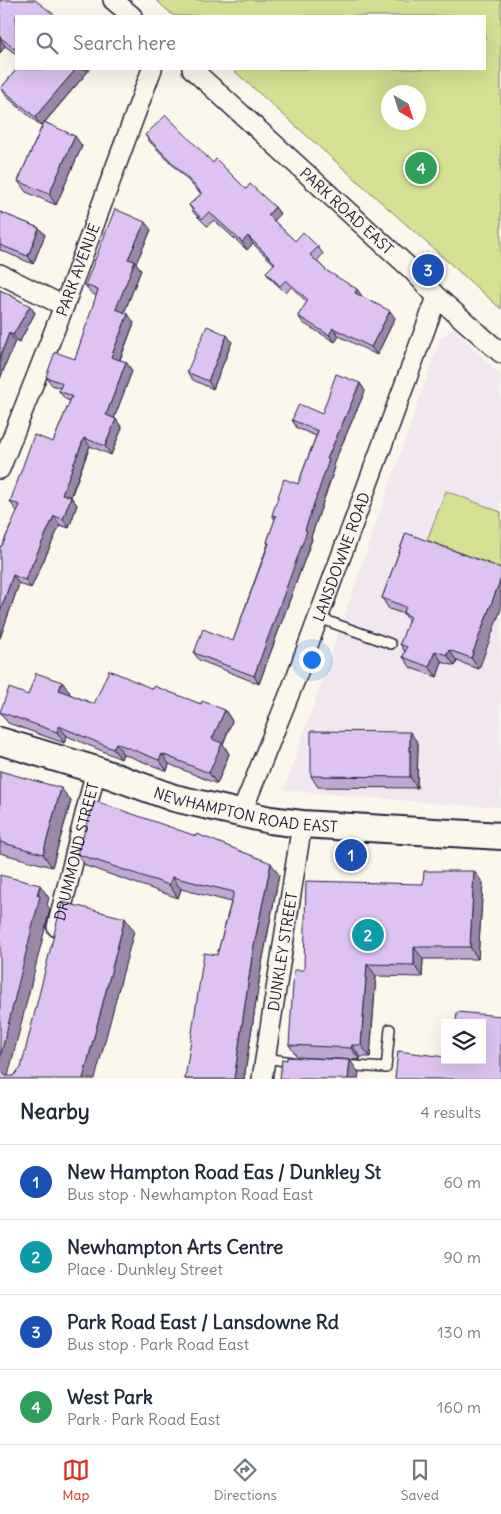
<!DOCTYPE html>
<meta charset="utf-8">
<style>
:root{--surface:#fff;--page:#f6f6f7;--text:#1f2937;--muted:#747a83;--line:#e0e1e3;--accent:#d93025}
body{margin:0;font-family:Delius,sans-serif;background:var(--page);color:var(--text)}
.controls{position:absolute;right:15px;bottom:15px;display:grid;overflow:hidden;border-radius:0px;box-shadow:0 5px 20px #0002}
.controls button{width:45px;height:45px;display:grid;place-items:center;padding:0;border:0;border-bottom:1px solid var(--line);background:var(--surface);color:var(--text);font:25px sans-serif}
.compass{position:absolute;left:381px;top:85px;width:45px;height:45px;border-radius:50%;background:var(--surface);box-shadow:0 5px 20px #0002;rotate:141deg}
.you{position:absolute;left:311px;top:659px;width:18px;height:18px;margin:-12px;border:4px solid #fff;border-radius:50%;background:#1a73e8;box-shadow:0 0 0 8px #1a73e833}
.badge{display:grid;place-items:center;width:32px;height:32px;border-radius:50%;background:var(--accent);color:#fff;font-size:16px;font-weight:700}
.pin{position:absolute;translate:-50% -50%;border:2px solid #fff;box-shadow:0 1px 5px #0006}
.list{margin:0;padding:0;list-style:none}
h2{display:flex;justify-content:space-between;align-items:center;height:65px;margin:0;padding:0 20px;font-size:21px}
h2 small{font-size:16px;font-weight:400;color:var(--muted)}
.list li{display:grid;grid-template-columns:32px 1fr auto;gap:15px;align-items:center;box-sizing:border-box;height:75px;padding:0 20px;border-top:1px solid var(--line)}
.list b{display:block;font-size:19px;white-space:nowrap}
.list p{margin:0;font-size:16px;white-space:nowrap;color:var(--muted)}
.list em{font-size:16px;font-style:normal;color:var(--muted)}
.icon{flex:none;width:28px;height:28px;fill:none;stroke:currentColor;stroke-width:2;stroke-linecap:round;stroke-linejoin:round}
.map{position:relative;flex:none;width:501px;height:1079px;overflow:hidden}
.search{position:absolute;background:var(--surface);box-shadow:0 5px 20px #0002;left:15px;right:15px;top:15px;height:55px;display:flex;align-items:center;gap:12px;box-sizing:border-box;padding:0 18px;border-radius:0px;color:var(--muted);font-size:19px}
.sheet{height:365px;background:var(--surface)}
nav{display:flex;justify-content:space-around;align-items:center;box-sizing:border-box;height:70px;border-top:1px solid var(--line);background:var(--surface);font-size:14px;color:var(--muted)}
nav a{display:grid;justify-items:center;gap:2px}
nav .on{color:var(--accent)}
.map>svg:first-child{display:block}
.built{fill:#f2e7ee}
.green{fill:#d5e093;stroke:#7c8167;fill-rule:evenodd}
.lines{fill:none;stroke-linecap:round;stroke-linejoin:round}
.lane-casing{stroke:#22223b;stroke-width:12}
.street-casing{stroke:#22223b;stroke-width:22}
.secondary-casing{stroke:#22223b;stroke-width:30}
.lane{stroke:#fbf7ec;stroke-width:9}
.street{stroke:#fbf7ec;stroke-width:19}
.secondary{stroke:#fbf7ec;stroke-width:26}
.wall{fill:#bfa8d0;stroke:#22223b}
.shaded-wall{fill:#9b88a9;stroke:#22223b}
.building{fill:#dec3f2;stroke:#22223b}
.labels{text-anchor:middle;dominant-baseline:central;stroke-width:4;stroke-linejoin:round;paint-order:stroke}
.street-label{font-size:15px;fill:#22223b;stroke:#fbf7ec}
</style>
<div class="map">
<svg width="501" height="1079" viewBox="0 0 501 1079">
<rect width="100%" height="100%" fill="#fbf7ec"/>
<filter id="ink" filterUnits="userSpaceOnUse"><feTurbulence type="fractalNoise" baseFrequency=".02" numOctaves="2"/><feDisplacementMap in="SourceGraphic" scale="10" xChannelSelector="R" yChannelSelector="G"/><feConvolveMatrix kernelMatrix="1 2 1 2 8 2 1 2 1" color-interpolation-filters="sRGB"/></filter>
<g filter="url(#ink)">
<path class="built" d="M454 328 501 376V807L445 804 284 790 440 339Z"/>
<path class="green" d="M156 0H501V309L232 69H485V16H174ZM388 92H418V122H388Z
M446 491 501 512V568L427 540Z"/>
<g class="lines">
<g class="lane-casing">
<path id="lane" d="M319 618 391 644
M265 1058 292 1062
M342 1065 386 1068 390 1029"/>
</g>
<g class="street-casing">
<g id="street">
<path d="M113 0 132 16"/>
<path id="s1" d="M192 69 413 271 437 297 501 353"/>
<path d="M0 274 64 306"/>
<path id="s2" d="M0 469 64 306 152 69"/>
<path id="s3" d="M241 814 297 675 437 297"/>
<path id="s4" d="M57 927 96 770"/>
<path id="s5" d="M262 1079 302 824"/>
</g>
</g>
<g class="secondary-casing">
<g id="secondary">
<path id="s6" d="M0 741 96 770 174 798 270 820 302 824 501 836"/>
</g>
</g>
<use href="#lane" class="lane"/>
<use href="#street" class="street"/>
<use href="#secondary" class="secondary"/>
</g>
<path class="wall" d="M0 0 16 16V54L5 46 0 53Z
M17 69H90L45 122 82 146 56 205 26 192 18 181 43 124 41 126 7 97 1 88Z
M145 135 213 163 246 189 275 207 280 214 274 221 295 241 318 247 323 254 317 261 327 271 362 296V297L395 318 377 355 339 336 335 342 303 323 298 316 307 302 291 287 286 293 271 279 266 272 274 264 253 244 247 250 214 220 207 226 194 213 189 205 201 194 150 142Z
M0 212 39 228 45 235 33 264 0 250Z
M151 230 136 263 141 270 124 313 134 323 120 360 126 362 132 371 114 418 122 428 111 455 90 446 71 497 77 505 69 528 60 525 31 588 19 584 0 638 2 546 17 511 10 502 53 442 70 401 65 399 59 391 60 388 52 385 46 377 75 359 97 296 91 293 85 285Z
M0 290 30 306 35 313 19 343 15 341 0 379Z
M232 342 213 389 193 380 187 372Z
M360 383 365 391 333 465 335 467 311 537 312 539 259 684 199 660 194 653 233 641 268 544 267 542 275 520 272 515 298 484 316 436 297 428 292 420 322 414Z
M406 533 479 669 457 661 455 666 442 662 437 677 411 668 403 657 405 652 400 644 409 621 404 614 389 609 382 598Z
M62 682 70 693 69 694 94 704 153 689 201 704 225 710 232 721 223 744 229 754 217 784 169 764 167 771 123 754 121 759 67 736 64 743 8 723 0 712 28 695Z
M418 743 417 788 318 787 311 776Z
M0 771 71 801 52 867 0 853Z
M77 854 279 875 262 963 244 1079H185L231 902 181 889 178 898 86 866Z
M483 883 478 959H423L422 977 376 976 370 1057H360V1060L297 1057 289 1045 304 970 423 884Z"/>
<path class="shaded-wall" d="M0 38 5 46 0 53Z
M76 69H90L41 126 35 117Z
M75 136 82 146 56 205 49 194Z
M275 207 280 214 273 222 268 215Z
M145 222 151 230 136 263 141 270 122 318 116 309 128 259Z
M39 228 45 235 33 264 28 256Z
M248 236 253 244 247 250 242 242Z
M357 289 362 296 360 300 355 293Z
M30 306 35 313 19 343 13 335Z
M390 311 395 318 377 355 371 347Z
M128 314 134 323 117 366 111 357Z
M333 328 339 336 335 342 329 335Z
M9 333 15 341 0 379V357Z
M227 335 232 342 213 389 208 381Z
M126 362 132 371 112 424 106 415Z
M360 383 365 391 333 465 335 467 311 537 312 539 259 684 254 676 305 530 327 459Z
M116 419 122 428 111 455 105 446Z
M84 438 90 446 68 503 62 494Z
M71 497 77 505 69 528 63 519Z
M54 516 60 525 31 588 25 580Z
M13 575 19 584 0 638V612Z
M501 578V609L479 669 471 658Z
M449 650 457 661 455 666 447 655Z
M435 651 442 662 437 677 429 667Z
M62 682 70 693 67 701 59 690Z
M225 710 232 721 223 744 229 754 217 784 209 773 212 739Z
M59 726 67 736 64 743 57 732Z
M410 732 418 743 417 788 410 777Z
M116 743 123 754 121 759 113 749Z
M162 754 169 764 167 771 159 760Z
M61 788 71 801 52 867 43 854Z
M271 863 279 875 262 963 244 1079H234L253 950Z
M474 871 483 883 478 959 470 947Z
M172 877 181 889 178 898 169 885Z
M40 885 49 898 47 905 50 909 8 1076V1079L0 1071V1058Z
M125 918 134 931 95 1079H83Z
M414 947 423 959 422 977 414 965Z
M367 964 376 976 370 1057 361 1045Z
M352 1045 360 1057V1060L351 1048Z
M350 1060 359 1073 358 1079H348Z"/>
<path class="building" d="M0 0H35L56 16H16V50L0 37Z
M17 69H76L35 117 1 88Z
M166 115 213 163 216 159 246 189 250 184 275 207 268 215 295 241 303 232 318 247 310 255 327 271 357 289 355 293 390 311 371 347 333 328 329 335 298 316 308 300 286 280 280 286 266 272 275 263 248 236 242 242 209 212 202 219 189 205 202 193 145 135Z
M44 122 75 136 49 194 18 181Z
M115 209 145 222 128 259 135 261 116 309 128 314 111 357 126 362 106 415 116 419 105 446 84 438 62 494 71 497 63 519 54 516 25 580 13 575 0 612V546H2L20 505 10 502 34 435 53 442 72 396 59 391 62 383 46 377 55 352 75 359 98 290 85 285Z
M0 212 39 228 28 256 0 245Z
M0 290 30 306 13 335 9 333 0 357Z
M207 326 227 335 208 381 187 372Z
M336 374 360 383 327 459 329 460 305 530 307 531 254 676 194 653 203 629 233 641 269 543 267 542 276 516 272 515 284 479 298 484 318 431 292 420 299 404 322 414Z
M406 533 501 568V578L471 658 449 650 447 655 435 651 429 667 403 657 407 647 400 644 410 616 403 613 406 607 382 598Z
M109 670 153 689 154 686 201 704 202 701 225 710 212 739 222 743 209 773 162 754 159 760 116 743 113 749 59 726 57 732 0 712 9 688 28 695 36 673 62 682 59 690 94 704Z
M311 731 410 732V777L311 776Z
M0 771 61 788 43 854 0 842Z
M95 801 196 836 197 834 271 863 253 950 234 1079H185L204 953 217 955 234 892 172 877 169 885 77 854Z
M424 871H474L470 947H414V965L367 964 361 1045H352L351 1048 289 1045 294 970H304L306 881 423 884Z
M0 875 40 885 37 895 40 896 0 1058Z
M62 902 125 918 83 1079H0V1070L6 1076H13L21 1068Z
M457 1012 501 1016V1079H395L398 1051 445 1057V1060H482V1023H456Z
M287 1057 350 1060 348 1079H280L282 1059 287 1060Z"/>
</g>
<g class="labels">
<g class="street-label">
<text stroke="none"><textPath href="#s1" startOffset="210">PARK ROAD EAST</textPath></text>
<text stroke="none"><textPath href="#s2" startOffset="214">PARK AVENUE</textPath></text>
<text stroke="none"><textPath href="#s3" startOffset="276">LANSDOWNE ROAD</textPath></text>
<text stroke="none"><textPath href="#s6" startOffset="256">NEWHAMPTON ROAD EAST</textPath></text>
<text stroke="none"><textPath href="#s4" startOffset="78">DRUMMOND STREET</textPath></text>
<text stroke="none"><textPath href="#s5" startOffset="129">DUNKLEY STREET</textPath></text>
</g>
</g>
</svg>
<div class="controls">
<button><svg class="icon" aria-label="layers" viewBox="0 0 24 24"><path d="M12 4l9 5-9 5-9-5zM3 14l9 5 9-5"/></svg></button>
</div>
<svg class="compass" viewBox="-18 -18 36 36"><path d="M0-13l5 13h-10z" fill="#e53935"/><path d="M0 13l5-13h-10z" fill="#747a83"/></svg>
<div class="you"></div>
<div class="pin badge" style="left:351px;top:855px;background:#1a4fb4">1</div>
<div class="pin badge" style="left:368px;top:935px;background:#0f9aa8">2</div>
<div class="pin badge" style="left:428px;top:270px;background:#1a4fb4">3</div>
<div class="pin badge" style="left:421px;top:168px;background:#2e9e5b">4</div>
<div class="search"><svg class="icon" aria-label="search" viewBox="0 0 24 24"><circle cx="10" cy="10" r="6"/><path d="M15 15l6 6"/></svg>Search here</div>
</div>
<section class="sheet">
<h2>Nearby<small>4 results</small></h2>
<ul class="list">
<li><span class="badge" style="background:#1a4fb4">1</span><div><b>New Hampton Road Eas / Dunkley St</b><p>Bus stop · Newhampton Road East</p></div><em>60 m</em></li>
<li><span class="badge" style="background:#0f9aa8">2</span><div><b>Newhampton Arts Centre</b><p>Place · Dunkley Street</p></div><em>90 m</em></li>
<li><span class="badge" style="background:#1a4fb4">3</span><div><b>Park Road East / Lansdowne Rd</b><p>Bus stop · Park Road East</p></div><em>130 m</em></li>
<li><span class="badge" style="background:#2e9e5b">4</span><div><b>West Park</b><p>Park · Park Road East</p></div><em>160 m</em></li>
</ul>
</section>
<nav>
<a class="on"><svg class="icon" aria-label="map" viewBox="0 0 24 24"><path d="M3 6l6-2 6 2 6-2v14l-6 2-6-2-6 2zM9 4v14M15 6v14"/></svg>Map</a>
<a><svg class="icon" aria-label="directions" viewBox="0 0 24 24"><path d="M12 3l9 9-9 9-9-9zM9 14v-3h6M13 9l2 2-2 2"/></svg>Directions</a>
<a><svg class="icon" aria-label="saved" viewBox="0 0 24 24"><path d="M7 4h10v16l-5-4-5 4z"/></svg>Saved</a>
</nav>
